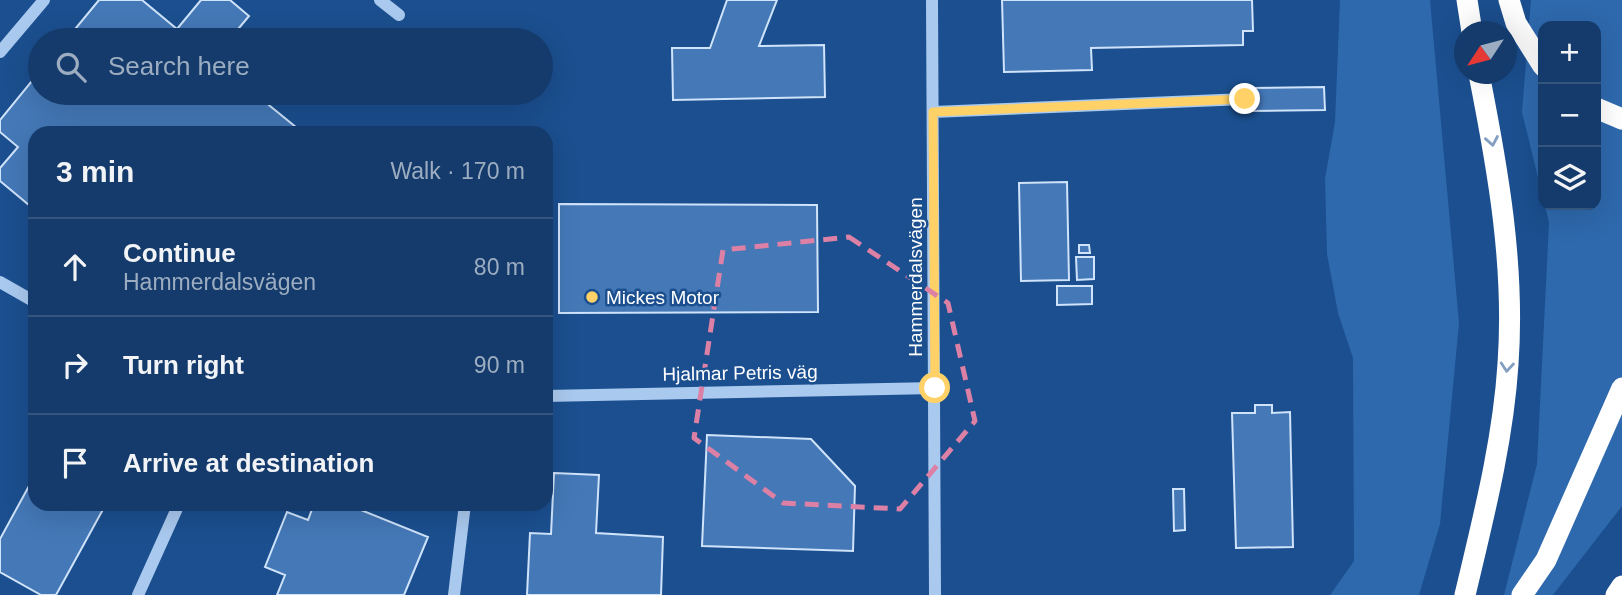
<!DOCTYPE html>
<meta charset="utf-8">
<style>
:root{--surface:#143b6b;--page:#1d4271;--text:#f1f3f6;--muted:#9dadc1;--line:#33557e}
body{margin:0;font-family:Arial,sans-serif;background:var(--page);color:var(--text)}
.controls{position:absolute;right:21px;top:21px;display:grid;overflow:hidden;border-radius:14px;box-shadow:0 7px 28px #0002}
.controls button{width:63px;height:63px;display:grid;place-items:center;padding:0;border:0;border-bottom:2px solid var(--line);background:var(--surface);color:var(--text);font:35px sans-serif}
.compass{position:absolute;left:1454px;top:21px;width:63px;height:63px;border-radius:50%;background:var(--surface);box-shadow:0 7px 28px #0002;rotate:234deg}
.stop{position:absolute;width:21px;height:21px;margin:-16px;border:5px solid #ffd166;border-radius:50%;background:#fff}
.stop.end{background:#ffd166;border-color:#fff;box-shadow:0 2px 7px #0008}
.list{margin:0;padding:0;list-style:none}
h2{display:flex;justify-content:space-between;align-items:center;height:91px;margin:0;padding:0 28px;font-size:30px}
h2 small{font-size:23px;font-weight:400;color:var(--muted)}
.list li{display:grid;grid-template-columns:46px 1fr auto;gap:21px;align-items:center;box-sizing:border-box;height:98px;padding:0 28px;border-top:2px solid var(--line)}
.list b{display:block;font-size:26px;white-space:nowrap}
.list p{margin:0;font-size:23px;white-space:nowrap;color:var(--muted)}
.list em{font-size:23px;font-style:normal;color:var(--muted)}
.icon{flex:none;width:38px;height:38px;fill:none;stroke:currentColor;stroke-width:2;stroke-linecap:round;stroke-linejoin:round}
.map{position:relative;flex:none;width:1622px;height:595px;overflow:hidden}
.search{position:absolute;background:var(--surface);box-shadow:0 7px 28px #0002;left:28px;top:28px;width:525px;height:77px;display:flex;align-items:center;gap:18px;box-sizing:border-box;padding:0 24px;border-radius:38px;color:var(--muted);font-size:26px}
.panel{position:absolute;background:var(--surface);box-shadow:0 7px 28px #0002;left:28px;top:126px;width:525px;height:385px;border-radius:21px}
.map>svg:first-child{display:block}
.green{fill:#2e69ad}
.building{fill:#4478b7;stroke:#cfe3fa;stroke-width:2}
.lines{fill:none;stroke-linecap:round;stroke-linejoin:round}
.minor{stroke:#a9c9ee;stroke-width:12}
.highway{stroke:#fff;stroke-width:21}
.oneway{stroke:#829ec1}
.route{stroke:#ffd166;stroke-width:9}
.marked{fill:none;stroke:#dd80a5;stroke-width:5;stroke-dasharray:14 9;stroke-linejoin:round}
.poi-dot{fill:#ffd166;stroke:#1b4f8f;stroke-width:2.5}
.labels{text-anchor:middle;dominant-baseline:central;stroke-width:5;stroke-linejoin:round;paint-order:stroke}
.street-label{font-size:19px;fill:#fff;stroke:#1b4f8f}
.poi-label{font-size:19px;fill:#fff;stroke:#1b4f8f;text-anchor:start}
</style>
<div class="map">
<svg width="1622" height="595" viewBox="0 0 1622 595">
<rect width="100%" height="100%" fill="#1b4f8f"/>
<path class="green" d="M1340 0H1430L1459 323 1440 524 1419 595H1330L1354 561 1353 358 1338 313 1327 254 1325 179 1335 122Z
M1531 0H1622V506L1553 595H1504L1537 464 1549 223 1545 205H1596V26H1543V198L1522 112Z"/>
<path class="building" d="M99 0H142L177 29 201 0H230L249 16 229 40H66Z
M727 0H777L759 46 824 45 825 97 673 100 672 48H710Z
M1002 0H1252L1253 31H1243V45L1091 48 1092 70 1004 72Z
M40 71V93H254L302 132 35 133V210L0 181V168L18 147 0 132V120Z
M1324 87 1325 110 1248 111V88Z
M1067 182 1069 280 1021 281 1019 183Z
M559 204 817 205 818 312 559 313Z
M1079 245H1089L1090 253H1079Z
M1076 257H1094V279L1077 280Z
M1057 286H1092V304L1057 305Z
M1255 405H1272V413L1290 412 1293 547 1236 548 1232 413H1255Z
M707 435 811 439 855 486 853 551 702 546Z
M554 473 599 475 596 533 663 537 661 595H527L530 533 551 534Z
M35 475V504H106L56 595H41L0 572V539Z
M1173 489H1184L1185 530 1174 531Z
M314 504H346L428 537 404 595H277L285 575 265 567 287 512 308 520Z"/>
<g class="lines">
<path class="minor" d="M380 0 399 15
M932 0 935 595
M0 52 44 0
M933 112 1245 99
M0 282 35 302
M546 396 935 388
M138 595 179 504
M454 595 465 504"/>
<path class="highway" d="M1467 0 1472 32
M1509 0 1516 23 1543 66
M1596 108 1622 119
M1465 595C1483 519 1503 442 1508 364 1515 266 1498 170 1479 74
M1522 595 1546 560 1622 388
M1616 595 1622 586"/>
</g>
<defs><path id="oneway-chevron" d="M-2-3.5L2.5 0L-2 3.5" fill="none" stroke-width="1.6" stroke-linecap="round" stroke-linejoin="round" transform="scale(1.75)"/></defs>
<g class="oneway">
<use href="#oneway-chevron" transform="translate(1492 141) rotate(80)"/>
<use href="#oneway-chevron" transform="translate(1507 367) rotate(95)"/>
</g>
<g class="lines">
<path class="route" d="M935 388 933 112 1245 99"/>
</g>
<path class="marked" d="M849 237 948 303 975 421 900 509 783 503 694 438 723 250Z"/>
<circle class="poi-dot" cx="592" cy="297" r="7"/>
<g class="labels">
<g class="street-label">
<text transform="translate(915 277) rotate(-90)">Hammerdalsvägen</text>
<text transform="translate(740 373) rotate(-1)">Hjalmar Petris väg</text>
</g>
<g class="poi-label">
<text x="606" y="297">Mickes Motor</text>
</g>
</g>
</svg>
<div class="controls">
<button>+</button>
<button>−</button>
<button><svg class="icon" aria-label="layers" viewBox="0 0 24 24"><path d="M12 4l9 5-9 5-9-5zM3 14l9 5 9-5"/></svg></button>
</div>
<svg class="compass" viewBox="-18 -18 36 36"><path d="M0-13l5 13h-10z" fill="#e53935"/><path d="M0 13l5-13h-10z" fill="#9dadc1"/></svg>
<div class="stop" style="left:935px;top:388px"></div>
<div class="stop end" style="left:1245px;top:99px"></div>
<div class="search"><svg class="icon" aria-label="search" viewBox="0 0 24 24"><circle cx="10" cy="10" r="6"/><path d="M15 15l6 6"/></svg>Search here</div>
<section class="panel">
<h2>3 min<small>Walk · 170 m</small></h2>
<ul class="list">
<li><svg class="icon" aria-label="ahead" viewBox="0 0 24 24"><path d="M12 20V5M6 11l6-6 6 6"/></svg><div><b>Continue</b><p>Hammerdalsvägen</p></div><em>80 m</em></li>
<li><svg class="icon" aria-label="right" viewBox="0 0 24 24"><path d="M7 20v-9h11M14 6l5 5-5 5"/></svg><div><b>Turn right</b></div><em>90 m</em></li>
<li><svg class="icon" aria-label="arrive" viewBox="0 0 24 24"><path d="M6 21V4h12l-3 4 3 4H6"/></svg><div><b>Arrive at destination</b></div></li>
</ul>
</section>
</div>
